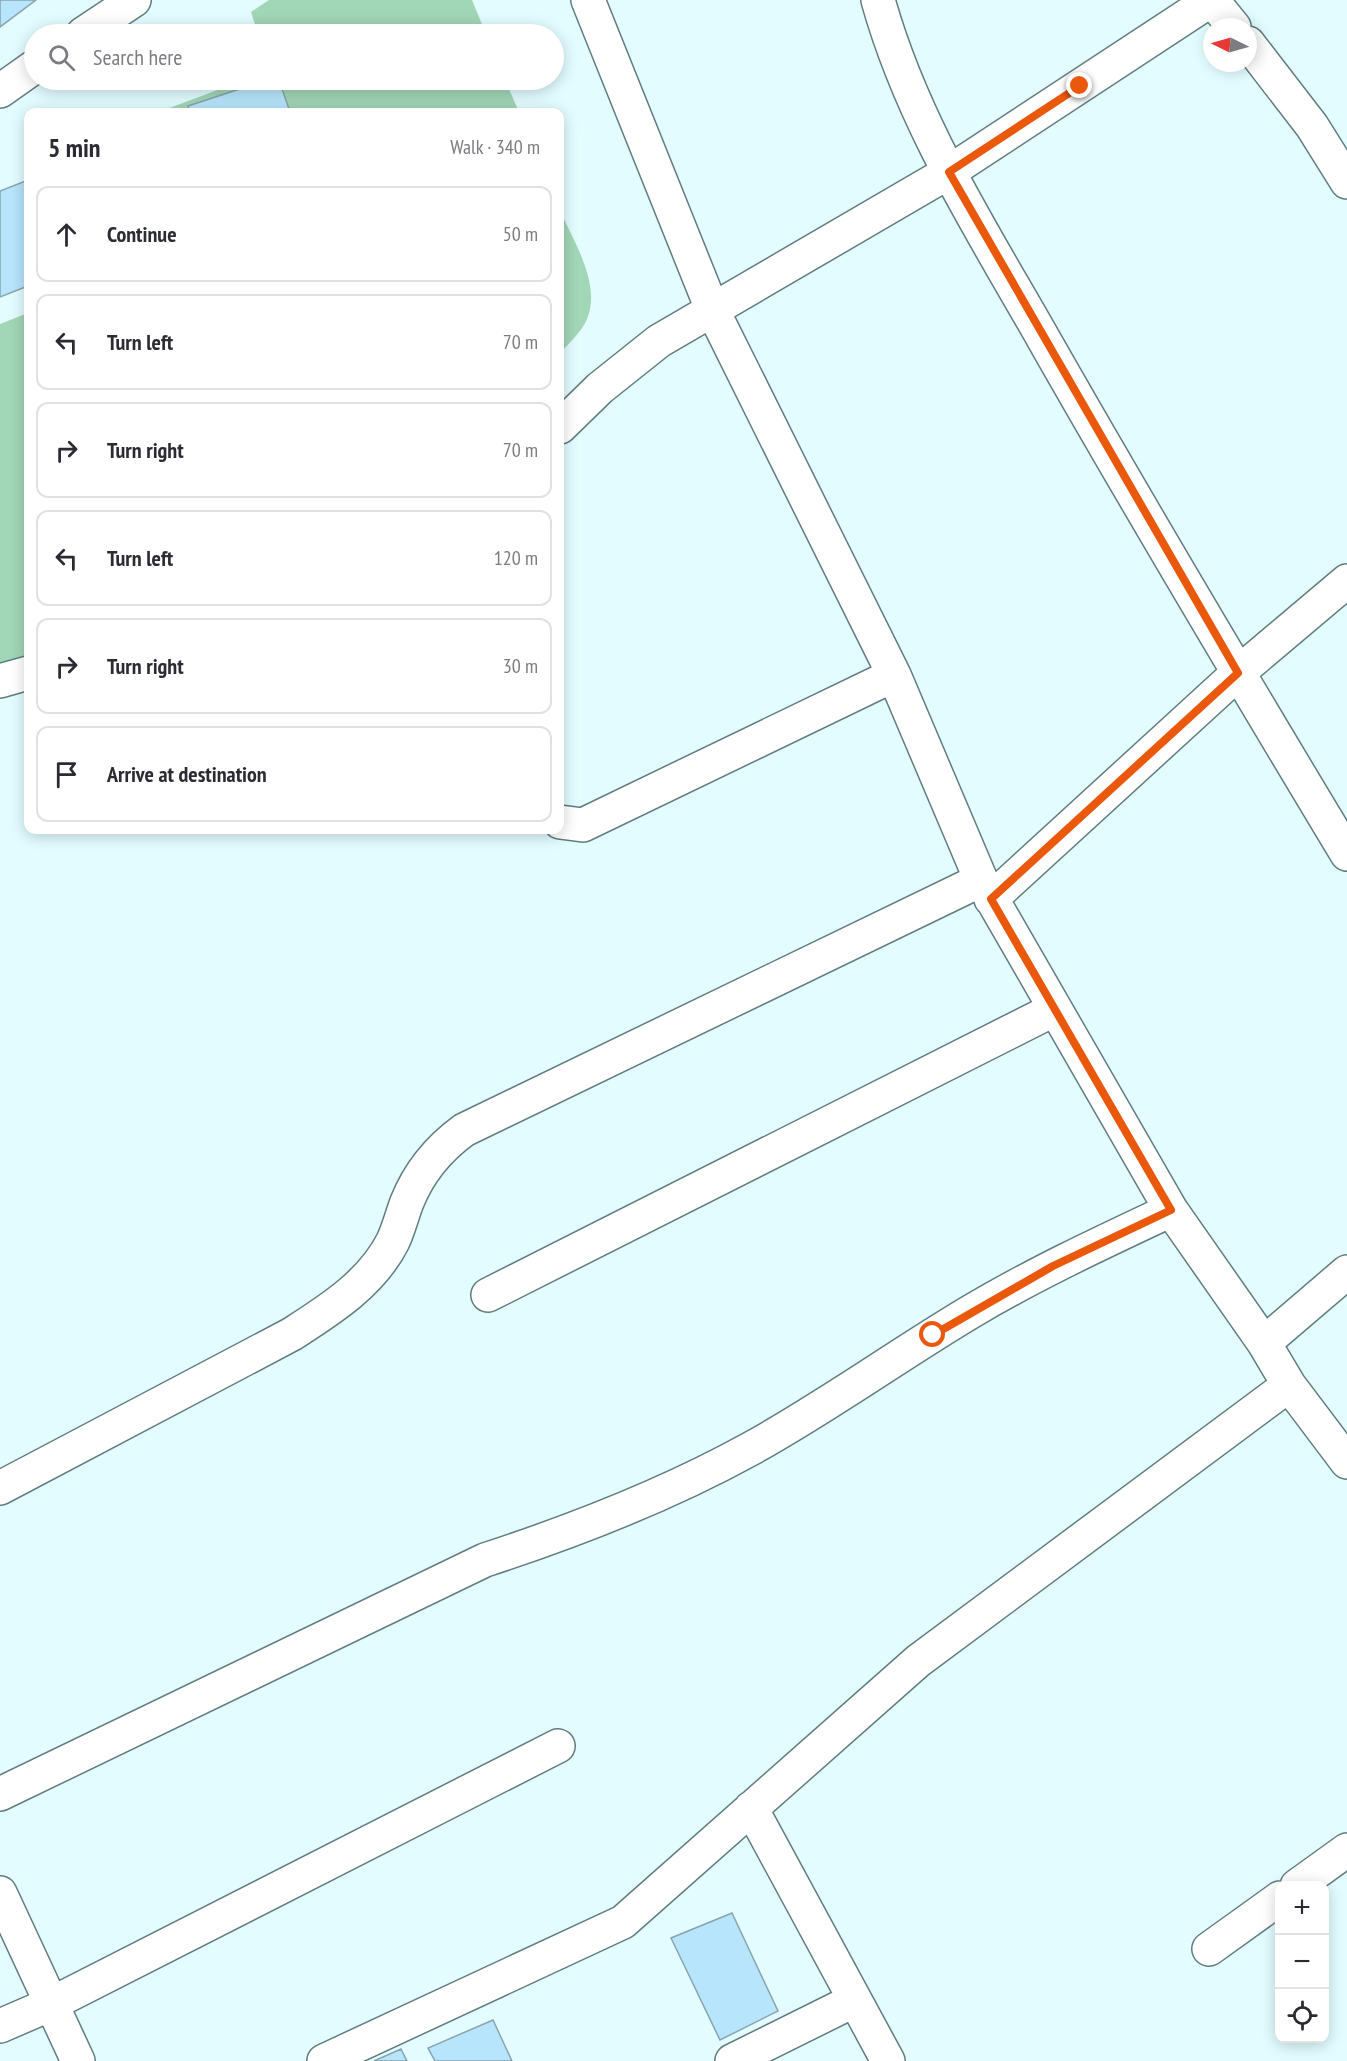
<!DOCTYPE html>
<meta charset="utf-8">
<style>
:root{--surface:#fff;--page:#f7f7f7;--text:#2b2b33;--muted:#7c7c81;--line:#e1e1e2}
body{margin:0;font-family:"PT Sans Narrow",sans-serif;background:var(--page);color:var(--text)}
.controls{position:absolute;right:18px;bottom:18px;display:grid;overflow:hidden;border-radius:12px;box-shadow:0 3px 15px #0003}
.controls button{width:54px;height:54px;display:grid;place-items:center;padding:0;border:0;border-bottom:2px solid var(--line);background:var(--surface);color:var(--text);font:30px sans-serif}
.compass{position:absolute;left:1203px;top:18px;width:54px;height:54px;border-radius:50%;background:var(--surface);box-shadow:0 3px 15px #0003;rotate:275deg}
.stop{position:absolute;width:18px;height:18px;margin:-14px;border:4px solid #ea580c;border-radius:50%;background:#fff}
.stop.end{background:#ea580c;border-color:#fff;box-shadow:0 2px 6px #0008}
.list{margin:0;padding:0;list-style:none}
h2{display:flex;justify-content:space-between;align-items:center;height:78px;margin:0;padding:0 24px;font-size:26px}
h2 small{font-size:20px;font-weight:400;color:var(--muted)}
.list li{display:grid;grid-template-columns:39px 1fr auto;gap:18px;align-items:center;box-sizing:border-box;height:96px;margin:0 12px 12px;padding:0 12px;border:2px solid var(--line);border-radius:12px}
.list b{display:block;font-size:22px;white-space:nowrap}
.list em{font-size:20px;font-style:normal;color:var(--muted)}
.icon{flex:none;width:33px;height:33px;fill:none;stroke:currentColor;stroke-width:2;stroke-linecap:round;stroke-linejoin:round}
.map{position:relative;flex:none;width:1347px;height:2061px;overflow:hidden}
.search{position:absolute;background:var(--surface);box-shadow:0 3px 15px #0003;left:24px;top:24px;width:540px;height:66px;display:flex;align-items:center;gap:15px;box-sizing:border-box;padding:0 21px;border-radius:33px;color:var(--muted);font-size:22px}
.panel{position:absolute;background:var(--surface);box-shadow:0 3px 15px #0003;left:24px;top:108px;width:540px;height:726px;border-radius:12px}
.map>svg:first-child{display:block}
.green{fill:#a1d6b6}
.building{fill:#b7e5fb;stroke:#89a3af;stroke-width:1.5}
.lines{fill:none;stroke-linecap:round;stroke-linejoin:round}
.minor-casing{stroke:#607d80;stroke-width:36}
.minor{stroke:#fff;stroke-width:33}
.route{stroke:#ea580c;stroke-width:8}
</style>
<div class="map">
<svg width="1347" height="2061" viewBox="0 0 1347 2061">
<rect width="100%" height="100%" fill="#e2fcff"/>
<path class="green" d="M269 0H472L486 34H258L251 12Z
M244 80H505L519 112H159Z
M560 210C574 243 605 289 584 325 578 335 567 345 560 354Z
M28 313V655L0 663V324Z"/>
<path class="building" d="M0 0H36L0 27Z
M267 80H279L290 112H190L188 106Z
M28 180V286L0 297V191Z
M732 1913 778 2011 720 2040 671 1938Z
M493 2020 512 2061H435L428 2048Z
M401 2049 407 2061H374Z"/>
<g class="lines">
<g class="minor-casing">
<path id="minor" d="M588 0 712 309 894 675 981 880 1171 1210 1264 1343 1289 1385 1347 1462
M878 0C912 122 981 229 1043 338 1142 512 1244 683 1347 854
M1212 0 1234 27
M83 34 134 0
M1248 43 1312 126 1347 182
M0 91 34 67
M560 427 600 388 659 341 949 172 1211 0
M0 681 28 673
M560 822 583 825 894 675
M991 899 1238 673 1347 581
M488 1295 1053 1010
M1264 1343 1347 1272
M0 1488 292 1334C331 1309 372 1283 393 1241 399 1228 402 1215 407 1202 419 1172 438 1149 464 1130L981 880
M0 1794 485 1560C577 1530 667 1495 752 1448 828 1406 898 1355 972 1311 1036 1273 1103 1242 1171 1210
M751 1808 888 2061
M1297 1886 1347 1850
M0 1893 78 2061
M1209 1949 1280 1898
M0 2026 51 2004 558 1746
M324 2061 623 1922 918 1661 1289 1385
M732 2061 855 2000"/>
</g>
<use href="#minor" class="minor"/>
</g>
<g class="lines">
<path class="route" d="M933 1335 1053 1266 1171 1210 991 899 1238 673 949 172 1080 86"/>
</g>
</svg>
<div class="controls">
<button>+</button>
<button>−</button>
<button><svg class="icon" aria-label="locate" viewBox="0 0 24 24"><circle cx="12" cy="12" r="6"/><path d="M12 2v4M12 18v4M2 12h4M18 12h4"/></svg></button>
</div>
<svg class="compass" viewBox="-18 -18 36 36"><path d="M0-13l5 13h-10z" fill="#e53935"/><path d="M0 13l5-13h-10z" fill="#7c7c81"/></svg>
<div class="stop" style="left:933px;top:1335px"></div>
<div class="stop end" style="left:1080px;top:86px"></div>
<div class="search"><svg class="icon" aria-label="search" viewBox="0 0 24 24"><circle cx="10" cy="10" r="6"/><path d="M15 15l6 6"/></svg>Search here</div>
<section class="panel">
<h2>5 min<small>Walk · 340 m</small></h2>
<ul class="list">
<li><svg class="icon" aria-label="ahead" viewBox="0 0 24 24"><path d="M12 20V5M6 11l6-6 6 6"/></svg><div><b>Continue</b></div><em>50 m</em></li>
<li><svg class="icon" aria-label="left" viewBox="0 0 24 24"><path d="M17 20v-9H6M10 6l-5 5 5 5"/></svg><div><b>Turn left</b></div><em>70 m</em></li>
<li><svg class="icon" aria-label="right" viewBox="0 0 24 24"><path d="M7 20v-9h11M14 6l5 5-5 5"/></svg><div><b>Turn right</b></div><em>70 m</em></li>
<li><svg class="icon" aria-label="left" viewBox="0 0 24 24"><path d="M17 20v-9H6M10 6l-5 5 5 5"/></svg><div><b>Turn left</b></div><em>120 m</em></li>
<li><svg class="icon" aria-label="right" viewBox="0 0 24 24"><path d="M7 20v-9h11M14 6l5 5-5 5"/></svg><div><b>Turn right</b></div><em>30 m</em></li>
<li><svg class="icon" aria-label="arrive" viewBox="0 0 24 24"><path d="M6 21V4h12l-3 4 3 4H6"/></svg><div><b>Arrive at destination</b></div></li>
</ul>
</section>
</div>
